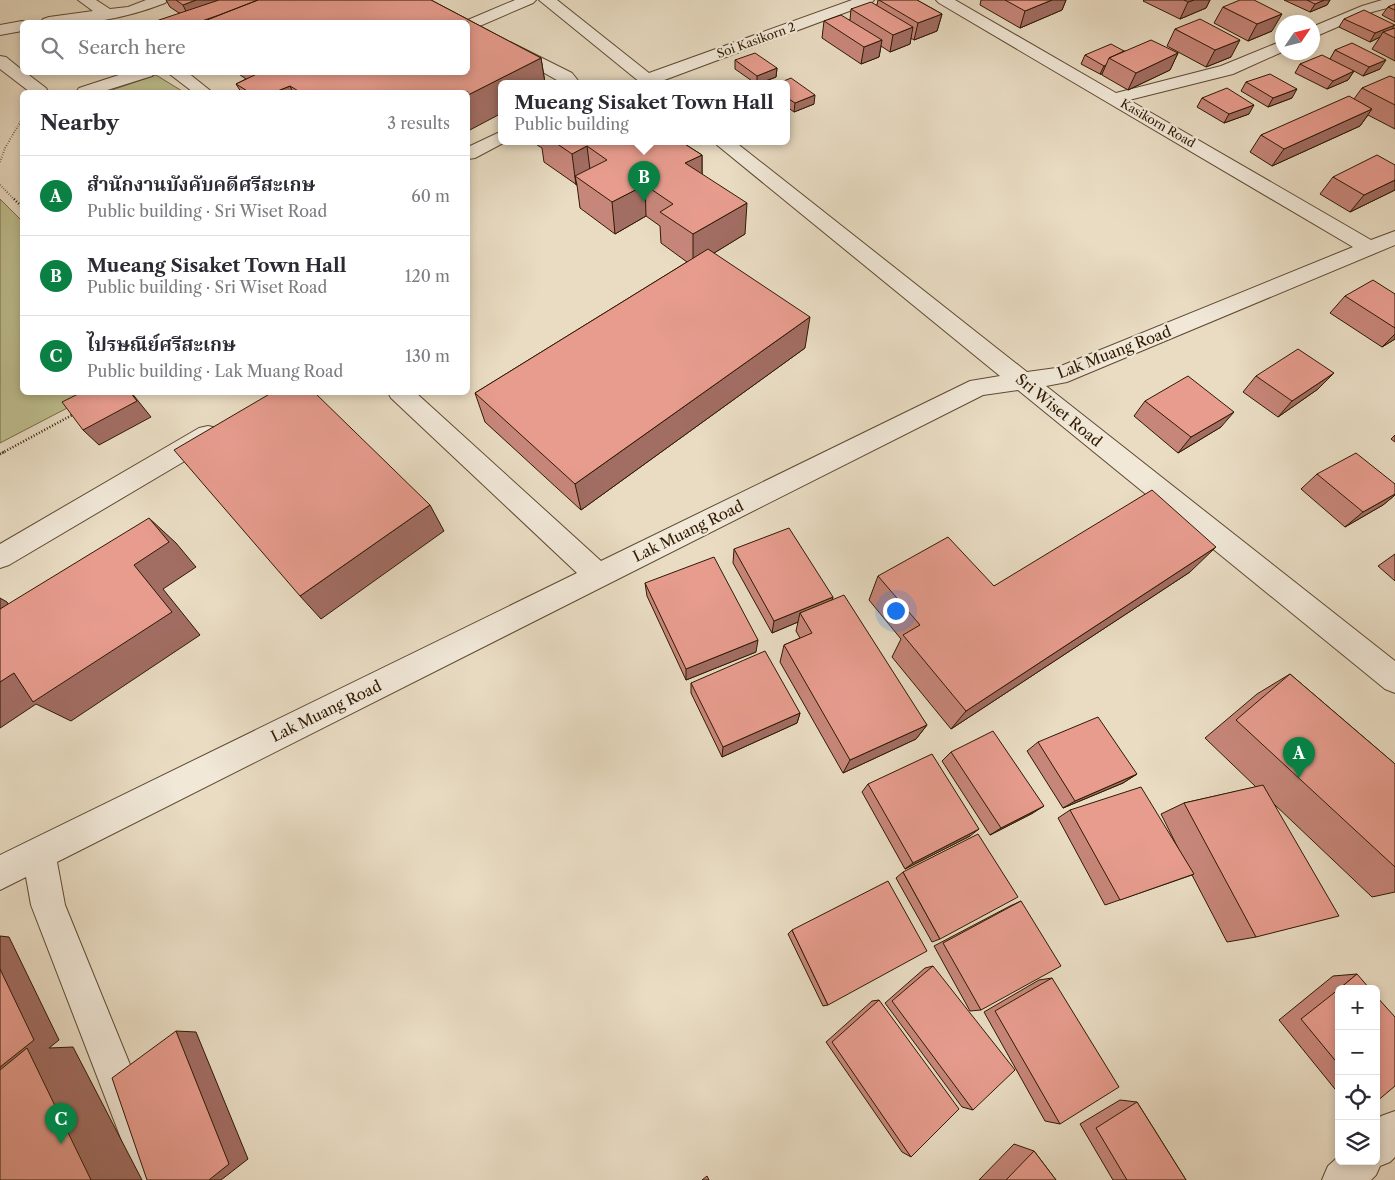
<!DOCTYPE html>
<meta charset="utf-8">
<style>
:root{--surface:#fff;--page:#f2f2f3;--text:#2b2b33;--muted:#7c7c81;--line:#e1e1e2;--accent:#0b8043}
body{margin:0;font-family:"Libre Caslon Text","Noto Serif Thai",serif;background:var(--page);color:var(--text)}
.controls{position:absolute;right:15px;bottom:15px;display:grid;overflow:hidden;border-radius:8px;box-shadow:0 2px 8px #0003}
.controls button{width:45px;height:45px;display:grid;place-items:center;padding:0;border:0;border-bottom:1px solid var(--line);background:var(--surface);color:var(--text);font:25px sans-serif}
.compass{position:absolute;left:1275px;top:15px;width:45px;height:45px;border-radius:50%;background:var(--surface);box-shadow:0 2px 8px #0003;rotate:55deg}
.you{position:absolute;left:895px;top:610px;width:18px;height:18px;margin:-12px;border:4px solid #fff;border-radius:50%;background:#1a73e8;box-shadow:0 0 0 8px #1a73e833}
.badge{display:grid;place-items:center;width:32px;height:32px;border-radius:50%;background:var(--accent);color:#fff;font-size:16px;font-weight:700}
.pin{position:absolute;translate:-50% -41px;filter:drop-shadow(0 1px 2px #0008)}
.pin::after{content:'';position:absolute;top:26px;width:18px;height:15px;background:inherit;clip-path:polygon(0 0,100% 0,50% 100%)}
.popup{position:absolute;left:498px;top:80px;width:292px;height:65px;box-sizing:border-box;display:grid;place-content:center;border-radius:8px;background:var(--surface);filter:drop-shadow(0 1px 4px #0005);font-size:16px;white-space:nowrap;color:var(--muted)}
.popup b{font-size:19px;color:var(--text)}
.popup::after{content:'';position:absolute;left:50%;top:100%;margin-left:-10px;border:10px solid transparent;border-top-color:var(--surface)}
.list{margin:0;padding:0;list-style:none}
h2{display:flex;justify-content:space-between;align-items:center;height:65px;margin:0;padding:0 20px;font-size:21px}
h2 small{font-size:16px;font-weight:400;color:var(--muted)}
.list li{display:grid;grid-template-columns:32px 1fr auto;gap:15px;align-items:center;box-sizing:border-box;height:80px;padding:0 20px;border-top:1px solid var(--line)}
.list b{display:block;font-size:19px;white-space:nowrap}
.list p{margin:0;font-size:16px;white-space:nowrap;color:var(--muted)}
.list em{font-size:16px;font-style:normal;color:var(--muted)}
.icon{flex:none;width:28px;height:28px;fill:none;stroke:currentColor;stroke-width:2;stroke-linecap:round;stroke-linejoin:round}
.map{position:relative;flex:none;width:1395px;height:1180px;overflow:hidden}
.search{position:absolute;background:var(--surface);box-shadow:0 2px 8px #0003;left:20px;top:20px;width:450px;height:55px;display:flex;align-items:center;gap:12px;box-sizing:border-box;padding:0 18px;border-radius:8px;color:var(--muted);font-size:19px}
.panel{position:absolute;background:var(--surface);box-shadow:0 2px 8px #0003;left:20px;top:90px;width:450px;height:305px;border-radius:8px}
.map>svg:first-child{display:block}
.green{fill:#bebe8e;stroke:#766c48}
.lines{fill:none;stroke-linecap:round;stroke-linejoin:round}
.minor-casing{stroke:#5e4a32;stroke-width:2}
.path-far2{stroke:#2f1a02;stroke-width:2;stroke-dasharray:0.5 2;stroke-linecap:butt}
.path-far1{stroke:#2f1a02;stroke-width:2.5;stroke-dasharray:1 2;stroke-linecap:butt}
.path{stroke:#2f1a02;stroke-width:3;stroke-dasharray:1 2.5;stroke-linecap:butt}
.minor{fill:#f1e8d8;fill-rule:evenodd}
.wall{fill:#c7867a;stroke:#2f1a02}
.shaded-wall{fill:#a26d63;stroke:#2f1a02}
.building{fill:#e79c8e;stroke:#2f1a02}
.labels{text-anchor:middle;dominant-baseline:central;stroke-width:4.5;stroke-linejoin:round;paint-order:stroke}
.far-street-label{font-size:12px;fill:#2f1a02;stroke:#f1e8d8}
.street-label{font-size:15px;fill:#2f1a02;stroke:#f1e8d8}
</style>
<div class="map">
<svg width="1395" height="1180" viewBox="0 0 1395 1180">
<rect width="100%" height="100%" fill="#e9dcc3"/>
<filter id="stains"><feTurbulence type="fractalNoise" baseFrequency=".004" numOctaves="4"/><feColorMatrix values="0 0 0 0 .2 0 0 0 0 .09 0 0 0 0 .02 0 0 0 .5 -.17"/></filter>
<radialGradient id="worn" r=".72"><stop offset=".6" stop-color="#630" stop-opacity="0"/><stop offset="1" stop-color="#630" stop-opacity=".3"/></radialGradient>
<path class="green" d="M156 75 182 91 106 92Z
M0 199 22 221V392L96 393 0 443Z"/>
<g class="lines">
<g class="minor-casing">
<path id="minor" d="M78 0H96L110 9 128 7 146 0H168L165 3C127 18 82 27 41 22L43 19 49 17 93 11Z
M515 0H536L533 3 475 28 468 29V22H463Z
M539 0H557L649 73 852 0H874L871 3 659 82V83H641Z
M936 0H955L1116 93 1221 66 1282 41V52L1233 74 1129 100 1371 240 1395 231V245L1067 382 1046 386 1395 661V693L1385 689 1018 390 983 395 57 862 65 905 177 1180H137L31 905 26 877 0 890V855L577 573 391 398 388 392H415L601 561 970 381 1000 376 717 145 714 141H734L1027 372 1056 368 1353 247 939 3Z
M1382 0H1395V6L1372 12 1312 38V27L1362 6Z
M22 21 27 22H22V31L0 35V25Z
M510 42 572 73 580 83H562L504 50 502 47 504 44Z
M0 56 6 57 22 70V72H25L46 88 48 92H30L0 69Z
M128 72H154L152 76 101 92H76L79 88Z
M167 72H187L212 92H193Z
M502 131V141H507L475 158 468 159V147Z
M208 426 217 428 220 435 217 442 9 565 0 568V544L199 428Z
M1395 1111V1157L1390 1162 1380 1166 1376 1175 1371 1180H1322L1328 1166 1339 1156V1161H1376V1121L1381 1116Z"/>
</g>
<path class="path-far2" d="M0 162 5 148 22 119
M0 185 15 200"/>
<path class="path-far1" d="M14 199 22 207
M2 453 74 414"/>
<path class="path" d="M0 454 4 452"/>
<use href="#minor" class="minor"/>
</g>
<path class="wall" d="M166 0H431L541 58 545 83H502L468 92H241L236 84 246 79 236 72H468L179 13 170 7Z
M878 0H917L942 14 937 31 914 40 911 38 910 44 890 52 881 46 879 57 861 64 822 38 824 21 850 20 851 9 877 5Z
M981 0H1066L1062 10 1020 28 980 5Z
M1144 0H1210L1206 8 1180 19 1143 1Z
M1284 0H1330L1327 5 1310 12Z
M1395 4V22L1382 15 1388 7Z
M1223 7 1272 31 1248 41 1214 23Z
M1344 19 1392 29 1395 28V61L1372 49 1380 37 1370 42 1339 27Z
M1175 29 1231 57 1206 67 1167 46Z
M1335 50 1380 69 1363 76 1354 71 1348 80 1327 89 1295 73 1300 64 1330 59Z
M1124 51 1178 53 1170 70 1128 90 1102 75V74H1100L1081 64 1085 55Z
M735 60 777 68 776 77 760 83H755L735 69Z
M1395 78V129L1368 115 1360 126 1272 166 1250 152 1261 135 1354 99 1362 88Z
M1246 82 1292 98 1268 107 1241 91Z
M786 83 814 104 794 112 786 106Z
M1202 98 1249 114 1224 123 1197 107Z
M531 141H680L702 155V174L745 234 714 253 805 348 581 510 485 422 475 393 687 262 661 243 660 226 646 216 615 234 580 208 577 185 544 162 542 148Z
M1395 165V190L1350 212 1320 194 1333 177Z
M1395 294V339L1382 347 1330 313 1345 296Z
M1256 376 1318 389 1278 417 1243 392Z
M1145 401 1221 427 1178 453 1134 416Z
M1395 435V442L1391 439Z
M1317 474 1395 484V495L1383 505 1345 527 1301 489Z
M734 549 833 597 832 599 927 725 916 739 843 773 780 662 784 645 800 638 796 631 798 622 772 633 733 563Z
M1395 554V581L1378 566Z
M1190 572 951 729 892 657 901 639 869 600 878 576 994 586Z
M645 583 756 652 686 680 647 596Z
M1290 674 1395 764V892L1372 897 1274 804 1256 937 1227 942 1192 875 1105 905 1058 818 1070 810 1183 858 1161 814 1184 803 1256 787 1205 738 1257 694Z
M691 683 800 713 797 723 722 757 691 693Z
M1038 742 1137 774 1123 783 1063 808 1027 751Z
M951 752 1033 813 990 835 942 761Z
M868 784 970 836 905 869 862 792Z
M903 872 940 939 932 942 896 878Z
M1021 901 981 1010 970 1011 934 946 1010 906Z
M792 930 828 1005 823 1006 788 934Z
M933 966 973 1110 962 1107 885 1003 925 968Z
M1357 974 1339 989V1094L1279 1020 1333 976Z
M1052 978 1060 1124 1045 1121 984 1012 1039 980Z
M879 1000 911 1157 902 1152 826 1042 872 1001Z
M1120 1100 1137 1102 1186 1180H1113L1080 1124Z
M1014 1144 1034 1151 1056 1180H979Z
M707 1176 709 1180H702Z"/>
<path class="shaded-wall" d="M196 0H247L191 22 183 5Z
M1052 0H1066L1062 10 1020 28 1025 11Z
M1194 0H1210L1206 8 1180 19 1188 2Z
M1324 0H1330L1327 5 1310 12 1315 4Z
M942 14 937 31 914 40 918 23Z
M1282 14 1272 31 1248 41 1257 24Z
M1395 25 1389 33 1383 32 1380 37 1370 42 1375 33Z
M913 27 910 44 890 52 893 35Z
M882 40 879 57 861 64 864 47Z
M1240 40 1231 57 1206 67 1215 50Z
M1178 53 1170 70 1128 90 1136 73Z
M541 58 545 83H502V113L468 131V95Z
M1386 60 1380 69 1363 76 1369 67Z
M1106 65 1102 74H1100L1104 66Z
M777 68 776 77 760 83H757V76Z
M1354 71 1348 80 1327 89 1333 81Z
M290 86 293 92H275Z
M1297 89 1292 98 1268 107 1273 98Z
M815 95 814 104 794 112 795 103Z
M1254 105 1249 114 1224 123 1229 114Z
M1372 109 1360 126 1272 166 1284 149Z
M587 146 591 178 575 176 577 185H576L572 154Z
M702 155V186L685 163Z
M1395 180V190L1350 212 1364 195Z
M645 185 646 216 615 234 612 202Z
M747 203 745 234 693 266V234Z
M810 317 805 348 581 510 575 484Z
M1395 334V339L1382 347Z
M1334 373 1318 389 1278 417 1292 401Z
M130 392H131L151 417 99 445 83 430Z
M1234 412 1221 427 1178 453 1191 437Z
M1395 494V495L1383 505 1345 527 1363 512Z
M430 505 444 531 321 619 300 596Z
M149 518 176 543 196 567 163 589 200 635 71 721 36 704 0 728V682L134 565Z
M1216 547 1190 572 951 729 966 711Z
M833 597 829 609 800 613 798 622 772 633 774 621Z
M0 598 7 602 29 637 0 620Z
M758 640 756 652 686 680V669Z
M800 713 797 723 722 757 723 747Z
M927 725 916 739 843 773 850 760Z
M1137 774 1123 783 1063 808 1075 801Z
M1044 806 1033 813 990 835 1001 828Z
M979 829 970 836 905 869 913 863Z
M0 936 9 937 59 1040 49 1048 73 1047 142 1180H91L0 1087Z
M176 1031 196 1032 248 1159 221 1180H209Z"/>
<path class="building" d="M176 0H196L183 5Z
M219 0H258L219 15 199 22H153Z
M258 0H431L541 58 468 95V92H300L290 86 275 92H249L236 84 261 72H468V22H202Z
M879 0H917L942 14 918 23Z
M1005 0H1052L1025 11Z
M1184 0H1194L1188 2Z
M1240 0H1254L1282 14 1257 24 1223 7Z
M1307 0H1324L1315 4Z
M871 2 913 27 893 35 851 9Z
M1395 4V10L1388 7Z
M1364 10 1395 25 1375 33 1344 19Z
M841 15 882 40 864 47 824 21Z
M1200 19 1240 40 1215 50 1175 29Z
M1395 28V38L1383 32Z
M1151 40 1178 53 1136 73 1109 58Z
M1352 43 1386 60 1369 67 1335 50Z
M1111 44 1124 51 1109 58 1106 65 1104 66 1085 55Z
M755 53 777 68 757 76 735 60Z
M1322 55 1354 71 1333 81 1300 64Z
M1270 74 1297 89 1273 98 1246 82Z
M1390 76 1395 78V105L1362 88Z
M791 78 815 95 795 103 786 97V83H779Z
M1227 88 1254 105 1229 114 1202 98Z
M1349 96 1372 109 1284 149 1261 135Z
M553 141H680L702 155 685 163 747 203 693 234 660 212 673 204 645 185 612 202 575 176 607 160 587 146 572 154Z
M1377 155 1395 165V180L1364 195 1333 177Z
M708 249 810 317 575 484 475 393Z
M1373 280 1395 294V328L1345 296Z
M1298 349 1334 373 1292 401 1256 376Z
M1188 376 1234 412 1191 437 1145 401Z
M82 392H130L137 401 83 430 62 402Z
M273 392H314L430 505 300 596 174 450Z
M1356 453 1395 484V494L1363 512 1317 474Z
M1152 490 1216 547 966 711 903 635 920 625 878 576 948 537 994 586Z
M149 518 169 542 134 565 172 612 33 702 14 673 0 682V609Z
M789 528 833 597 774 621 734 549Z
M714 557 758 640 686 669 645 583Z
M844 595 927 725 850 760 784 645 812 633 800 613Z
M765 651 800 713 723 747 691 683Z
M1290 674 1395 764V867L1236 720Z
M1098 717 1137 774 1075 801 1038 742Z
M993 731 1044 806 1001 828 951 752Z
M932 754 979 829 913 863 868 784Z
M1263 785 1339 916 1256 937 1184 803Z
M1141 787 1194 874 1120 900 1070 810Z
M978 834 1018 897 940 939 903 872Z
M888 881 927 951 828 1005 792 930Z
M1021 901 1061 966 981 1010 943 943Z
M933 966 1015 1070 973 1110 892 1001Z
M0 969 34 1040 0 1067Z
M1357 974 1370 989H1339Z
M1052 978 1119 1087 1060 1124 995 1011Z
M1339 989V1065L1301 1019Z
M1376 996 1395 1017V1086L1376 1102Z
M879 1000 959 1109 911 1157 832 1042Z
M176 1031 229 1164 209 1180H147L112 1078Z
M27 1048 91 1180H0V1070Z
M1137 1102 1186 1180H1127L1096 1128Z
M1034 1151 1056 1180H1006Z"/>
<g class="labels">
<g class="far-street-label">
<text transform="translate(756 40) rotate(-20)">Soi Kasikorn 2</text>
<text transform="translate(1158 123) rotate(30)">Kasikorn Road</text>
</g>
<g class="street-label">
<text transform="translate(1114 352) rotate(-21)">Lak Muang Road</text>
<text transform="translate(1059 410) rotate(39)">Sri Wiset Road</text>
<text transform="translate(688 531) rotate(-26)">Lak Muang Road</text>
<text transform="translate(326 711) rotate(-26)">Lak Muang Road</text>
</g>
</g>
<rect width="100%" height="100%" filter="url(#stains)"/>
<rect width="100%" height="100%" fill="url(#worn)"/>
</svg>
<div class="controls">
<button>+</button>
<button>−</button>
<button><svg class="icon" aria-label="locate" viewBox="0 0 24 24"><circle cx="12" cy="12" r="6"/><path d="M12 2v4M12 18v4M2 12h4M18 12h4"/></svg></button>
<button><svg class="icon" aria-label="layers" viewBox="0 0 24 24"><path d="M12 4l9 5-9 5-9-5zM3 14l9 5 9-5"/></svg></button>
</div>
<svg class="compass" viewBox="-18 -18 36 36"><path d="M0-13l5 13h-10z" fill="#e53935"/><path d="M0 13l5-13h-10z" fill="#7c7c81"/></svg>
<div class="you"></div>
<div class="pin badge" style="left:1299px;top:778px">A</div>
<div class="pin badge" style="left:644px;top:202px">B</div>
<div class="popup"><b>Mueang Sisaket Town Hall</b>Public building</div>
<div class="pin badge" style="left:61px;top:1144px">C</div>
<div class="search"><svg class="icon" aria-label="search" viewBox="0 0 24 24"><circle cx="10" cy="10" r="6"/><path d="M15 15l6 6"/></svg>Search here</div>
<section class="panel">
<h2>Nearby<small>3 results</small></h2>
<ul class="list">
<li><span class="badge">A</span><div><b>สำนักงานบังคับคดีศรีสะเกษ</b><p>Public building · Sri Wiset Road</p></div><em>60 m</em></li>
<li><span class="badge">B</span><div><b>Mueang Sisaket Town Hall</b><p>Public building · Sri Wiset Road</p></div><em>120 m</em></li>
<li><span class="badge">C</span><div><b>ไปรษณีย์ศรีสะเกษ</b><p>Public building · Lak Muang Road</p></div><em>130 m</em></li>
</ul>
</section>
</div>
